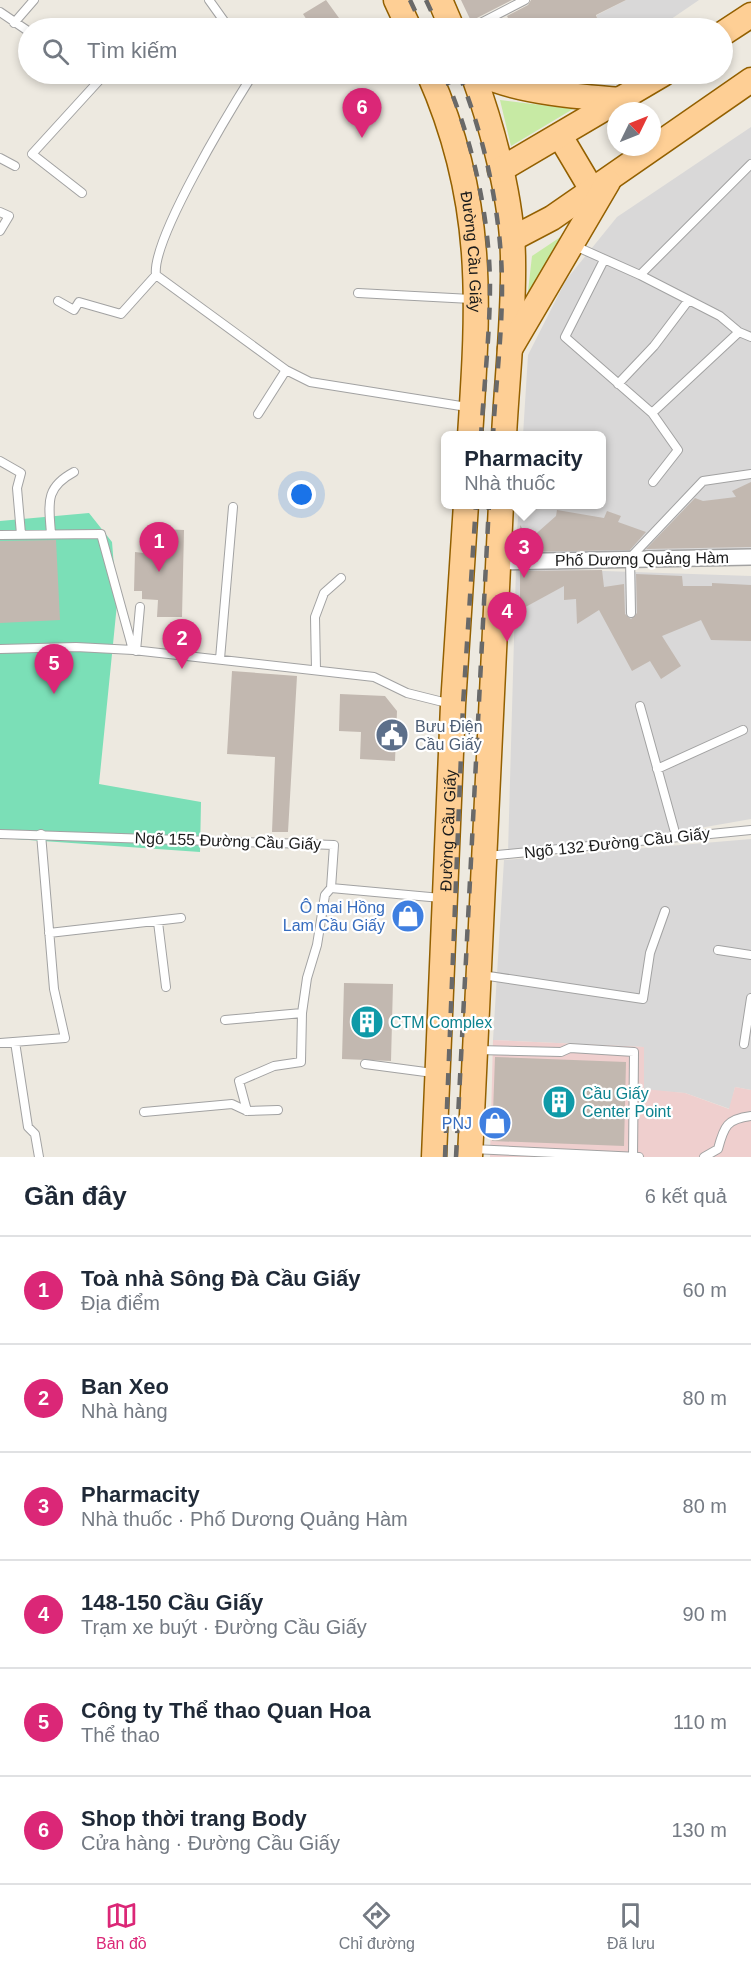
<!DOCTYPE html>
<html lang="vi">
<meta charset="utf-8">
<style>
:root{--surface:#fff;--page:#f6f6f7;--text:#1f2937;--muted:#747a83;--line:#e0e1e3;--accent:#db2777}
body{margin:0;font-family:Arial,sans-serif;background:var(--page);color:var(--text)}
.compass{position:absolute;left:607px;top:102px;width:54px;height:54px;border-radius:50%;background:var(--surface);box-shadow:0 3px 9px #0003;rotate:47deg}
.you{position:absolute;left:302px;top:495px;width:21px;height:21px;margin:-15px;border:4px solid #fff;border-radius:50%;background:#1a73e8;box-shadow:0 0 0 9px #1a73e833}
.badge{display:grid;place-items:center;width:39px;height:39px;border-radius:50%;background:var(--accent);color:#fff;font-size:20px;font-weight:700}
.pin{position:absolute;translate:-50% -50px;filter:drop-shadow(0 2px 3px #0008)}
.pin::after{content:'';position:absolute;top:32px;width:21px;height:18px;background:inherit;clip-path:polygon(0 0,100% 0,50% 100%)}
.popup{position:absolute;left:441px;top:431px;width:165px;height:78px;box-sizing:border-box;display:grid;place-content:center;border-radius:9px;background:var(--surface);filter:drop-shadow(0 2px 4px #0005);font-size:20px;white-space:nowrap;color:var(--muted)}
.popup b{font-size:22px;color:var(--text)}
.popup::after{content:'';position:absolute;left:50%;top:100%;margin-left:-12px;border:12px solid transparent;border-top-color:var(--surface)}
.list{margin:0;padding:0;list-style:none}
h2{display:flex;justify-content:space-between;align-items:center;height:78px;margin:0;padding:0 24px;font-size:26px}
h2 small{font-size:20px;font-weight:400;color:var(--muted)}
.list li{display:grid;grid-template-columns:39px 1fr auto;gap:18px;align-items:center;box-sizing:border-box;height:108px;padding:0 24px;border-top:2px solid var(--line)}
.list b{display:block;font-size:22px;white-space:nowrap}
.list p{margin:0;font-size:20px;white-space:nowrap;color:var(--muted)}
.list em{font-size:20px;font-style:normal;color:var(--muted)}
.icon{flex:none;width:33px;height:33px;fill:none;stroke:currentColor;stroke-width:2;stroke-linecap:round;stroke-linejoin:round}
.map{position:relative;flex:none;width:751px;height:1157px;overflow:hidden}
.search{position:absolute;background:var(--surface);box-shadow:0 3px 9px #0003;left:18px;right:18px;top:18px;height:66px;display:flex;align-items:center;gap:15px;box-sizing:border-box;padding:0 21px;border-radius:33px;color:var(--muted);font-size:22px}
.sheet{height:726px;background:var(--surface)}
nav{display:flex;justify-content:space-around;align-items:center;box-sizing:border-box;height:84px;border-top:2px solid var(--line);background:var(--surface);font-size:16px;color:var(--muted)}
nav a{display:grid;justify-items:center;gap:3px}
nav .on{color:var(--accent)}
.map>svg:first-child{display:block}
.residential{fill:#d9d8d8}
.commercial{fill:#efcfce}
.grass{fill:#c7eaa4}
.pitch{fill:#7bdfb7}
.building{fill:#c2b8b0}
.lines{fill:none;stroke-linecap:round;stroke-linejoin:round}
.service-casing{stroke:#a2a2a2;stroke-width:10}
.minor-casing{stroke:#a2a2a2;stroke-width:18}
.primary-casing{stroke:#936000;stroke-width:27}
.service{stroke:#fff;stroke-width:8}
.minor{stroke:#fff;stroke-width:15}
.primary{stroke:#fecf95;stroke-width:24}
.rail{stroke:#696969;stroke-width:4.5;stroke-dasharray:12 12;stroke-linecap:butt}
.labels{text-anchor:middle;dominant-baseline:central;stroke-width:4.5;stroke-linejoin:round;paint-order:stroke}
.street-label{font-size:16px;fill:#1b1b1b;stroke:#fff}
.service-label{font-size:16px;fill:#4e5e75;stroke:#fff;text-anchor:start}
.shop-label{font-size:16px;fill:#366cbe;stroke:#fff;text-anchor:end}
.culture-label{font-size:16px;fill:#0d838f;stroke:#fff;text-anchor:start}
</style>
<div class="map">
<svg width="751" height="1157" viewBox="0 0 751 1157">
<rect width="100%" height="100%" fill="#ede9e0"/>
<path class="residential" d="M626 0H699L658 28H594L597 15Z
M751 127V555L515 558 519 505 602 504V436L523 435 528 355 566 280 617 217Z
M516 568 751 576V819L620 842 508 852Z
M751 839V1090L735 1087 730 1109 685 1093 644 1090 643 1047 493 1040 504 860Z"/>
<path class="commercial" d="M493 1040 644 1047V1089L685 1093 729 1109 735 1087 751 1090V1157H490Z"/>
<path class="grass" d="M500 100 573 109 511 146Z
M562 236 527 300 532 256Z"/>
<path class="pitch" d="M89 513 112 542 117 604 99 784 201 802 200 852 0 838V521Z"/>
<path class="building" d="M326 0 339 18 321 28H312L303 14Z
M461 0H512L471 21Z
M531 0H626L596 15 597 18 587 23 584 28H513L507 16 528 5Z
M751 482V547L646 549 695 498 703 501 736 497 732 491Z
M557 510 604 518 607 511 621 516 618 522 646 532 630 550 520 552V525L530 539 556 516Z
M162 529 184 530 182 617H157L158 600 142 599V591H134L135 552 143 553V548L162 549Z
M56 540 60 620 0 623V541Z
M602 570 604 587 624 584 625 614 631 619 637 613 636 574 682 576 683 586H712V583L751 585V641L711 640 701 620 662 636 681 666 661 679 650 661 632 671 599 610 577 624 576 599 564 600V586L520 610V571Z
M232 671 297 676 288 832H272L275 757 227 754Z
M340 694 385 696 397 711 395 761 360 759 361 732 339 731Z
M344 983 393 984 391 1061 342 1059Z
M495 1057 626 1062 624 1146 492 1141Z"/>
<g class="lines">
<g class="service-casing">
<path id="service" d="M209 0 229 28
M0 12 28 31
M14 23 34 0
M471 28 525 0
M590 28 599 24
M253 74C231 109 151 240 156 275L286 370 310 382 467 407
M0 158 15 166
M82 193 32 154 105 74
M0 212 9 216 0 231
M575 246 640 275 751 164
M604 260 565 337 652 413
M640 275 720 316 739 332 751 337
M358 293 471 299
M58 301 74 310 79 302 121 314 156 275
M618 384 654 346 688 301
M258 414 286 370
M0 461 21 473 17 488 21 534
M653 482 678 450 652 413 739 332
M51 534C49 504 44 488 74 472
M0 535 101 534 133 650
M631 613 630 558 703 481 751 474
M0 649 76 647 133 650 374 677 407 693 451 704
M136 651 140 607
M220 659 233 507
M316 670 315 617 324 593 341 578
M640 706 676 836
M657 769 743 730
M0 834 334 845 331 888 441 898
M487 856 751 830
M158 922 166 987
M49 933 181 918
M718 950 751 955
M482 975 643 999 650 953 665 911
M225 1020 302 1013
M15 1042 28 1127 35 1134 39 1157
M0 1043 65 1038 54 989 41 834
M744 1044 751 998
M477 1050 561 1052 570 1048 634 1052 633 1157
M365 1064 433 1073
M247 1111 278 1110
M144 1112 232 1104 247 1111 239 1081 274 1066 301 1062 302 1013 307 978 317 945 325 895 331 888
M472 1149 639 1157
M704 1157 718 1149C724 1126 727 1119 751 1116"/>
</g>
<g class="minor-casing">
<path id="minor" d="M498 562 751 557"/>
</g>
<g class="primary-casing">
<g id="primary">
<path d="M396 0 409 28"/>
<path d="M440 0 452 28"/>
<path d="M722 34 751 15"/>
<path id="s1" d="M429 74C485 200 479 301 470 436"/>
<path d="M473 74C493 129 513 203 513 261 514 319 507 378 504 436"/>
<path d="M481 74C517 92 582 97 622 100"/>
<path d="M560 136 592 190"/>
<path d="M500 170 663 74"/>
<path d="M512 239 552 218 751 80"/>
<path d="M510 349 608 182"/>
<path id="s2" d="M434 1157 453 705 466 504"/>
<path d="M470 1157 501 504"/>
</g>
</g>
<use href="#service" class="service"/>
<use href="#minor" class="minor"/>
<use href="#primary" class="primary"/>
<path class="rail" d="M410 0 423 28
M426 0 439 28
M444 74C472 139 489 212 490 284 490 334 484 385 481 436
M459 74C482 131 497 195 501 257 505 316 496 376 493 436
M445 1157 463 705 476 504
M456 1157 489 504"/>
</g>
<defs>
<g id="civic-disc" transform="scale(1.725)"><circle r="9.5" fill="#5c6f8a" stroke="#fff"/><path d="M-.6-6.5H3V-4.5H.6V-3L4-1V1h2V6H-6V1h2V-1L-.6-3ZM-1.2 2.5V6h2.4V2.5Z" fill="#fff"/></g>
<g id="shop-disc" transform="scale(1.725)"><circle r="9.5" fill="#3f7fe0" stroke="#fff"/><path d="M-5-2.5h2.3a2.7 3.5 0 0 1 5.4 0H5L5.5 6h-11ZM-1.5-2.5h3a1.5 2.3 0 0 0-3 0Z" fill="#fff"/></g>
<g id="building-disc" transform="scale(1.725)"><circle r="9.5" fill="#0f9aa8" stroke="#fff"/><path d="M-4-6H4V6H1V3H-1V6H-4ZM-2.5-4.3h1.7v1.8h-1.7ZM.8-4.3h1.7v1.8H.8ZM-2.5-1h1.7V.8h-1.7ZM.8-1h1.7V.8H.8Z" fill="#fff"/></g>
</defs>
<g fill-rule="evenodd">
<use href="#civic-disc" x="392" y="735"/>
<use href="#shop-disc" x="408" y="916"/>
<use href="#building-disc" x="367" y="1022"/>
<use href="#building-disc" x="559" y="1102"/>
<use href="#shop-disc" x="495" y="1123"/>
</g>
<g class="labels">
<g class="street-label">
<text stroke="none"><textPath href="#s1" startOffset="184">Đường Cầu Giấy</textPath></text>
<text transform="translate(642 559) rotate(-1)">Phố Dương Quảng Hàm</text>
<text stroke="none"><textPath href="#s2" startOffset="327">Đường Cầu Giấy</textPath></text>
<text transform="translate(228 841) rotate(2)">Ngõ 155 Đường Cầu Giấy</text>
<text transform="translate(617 843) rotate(-6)">Ngõ 132 Đường Cầu Giấy</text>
</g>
<g class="service-label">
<text x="415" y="726">Bưu Điện<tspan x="415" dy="18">Cầu Giấy</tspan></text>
</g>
<g class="shop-label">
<text x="385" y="907">Ô mai Hồng<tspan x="385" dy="18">Lam Cầu Giấy</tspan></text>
<text x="472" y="1123">PNJ</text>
</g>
<g class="culture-label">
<text x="390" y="1022">CTM Complex</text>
<text x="582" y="1093">Cầu Giấy<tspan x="582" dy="18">Center Point</tspan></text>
</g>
</g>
</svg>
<svg class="compass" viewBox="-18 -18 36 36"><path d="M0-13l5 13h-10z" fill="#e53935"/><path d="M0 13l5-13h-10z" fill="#747a83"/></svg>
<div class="you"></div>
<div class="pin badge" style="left:159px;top:572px">1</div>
<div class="pin badge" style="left:182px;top:669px">2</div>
<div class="pin badge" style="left:524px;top:578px">3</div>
<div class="popup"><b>Pharmacity</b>Nhà thuốc</div>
<div class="pin badge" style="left:507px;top:642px">4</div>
<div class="pin badge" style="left:54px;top:694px">5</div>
<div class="pin badge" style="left:362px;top:138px">6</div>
<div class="search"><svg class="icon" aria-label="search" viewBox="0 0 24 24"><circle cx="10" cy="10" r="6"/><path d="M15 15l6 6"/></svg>Tìm kiếm</div>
</div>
<section class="sheet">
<h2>Gần đây<small>6 kết quả</small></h2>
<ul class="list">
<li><span class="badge">1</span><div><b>Toà nhà Sông Đà Cầu Giấy</b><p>Địa điểm</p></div><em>60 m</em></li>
<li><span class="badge">2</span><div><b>Ban Xeo</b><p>Nhà hàng</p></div><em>80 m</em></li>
<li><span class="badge">3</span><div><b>Pharmacity</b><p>Nhà thuốc · Phố Dương Quảng Hàm</p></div><em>80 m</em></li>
<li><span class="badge">4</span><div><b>148-150 Cầu Giấy</b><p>Trạm xe buýt · Đường Cầu Giấy</p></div><em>90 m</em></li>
<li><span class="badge">5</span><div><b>Công ty Thể thao Quan Hoa</b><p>Thể thao</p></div><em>110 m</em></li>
<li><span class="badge">6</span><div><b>Shop thời trang Body</b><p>Cửa hàng · Đường Cầu Giấy</p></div><em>130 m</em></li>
</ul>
</section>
<nav>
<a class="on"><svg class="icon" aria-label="map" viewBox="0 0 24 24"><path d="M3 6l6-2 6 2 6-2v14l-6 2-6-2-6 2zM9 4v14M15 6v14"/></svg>Bản đồ</a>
<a><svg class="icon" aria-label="directions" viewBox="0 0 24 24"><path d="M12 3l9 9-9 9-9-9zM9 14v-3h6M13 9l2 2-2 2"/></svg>Chỉ đường</a>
<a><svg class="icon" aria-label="saved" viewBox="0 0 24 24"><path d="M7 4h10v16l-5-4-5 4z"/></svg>Đã lưu</a>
</nav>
